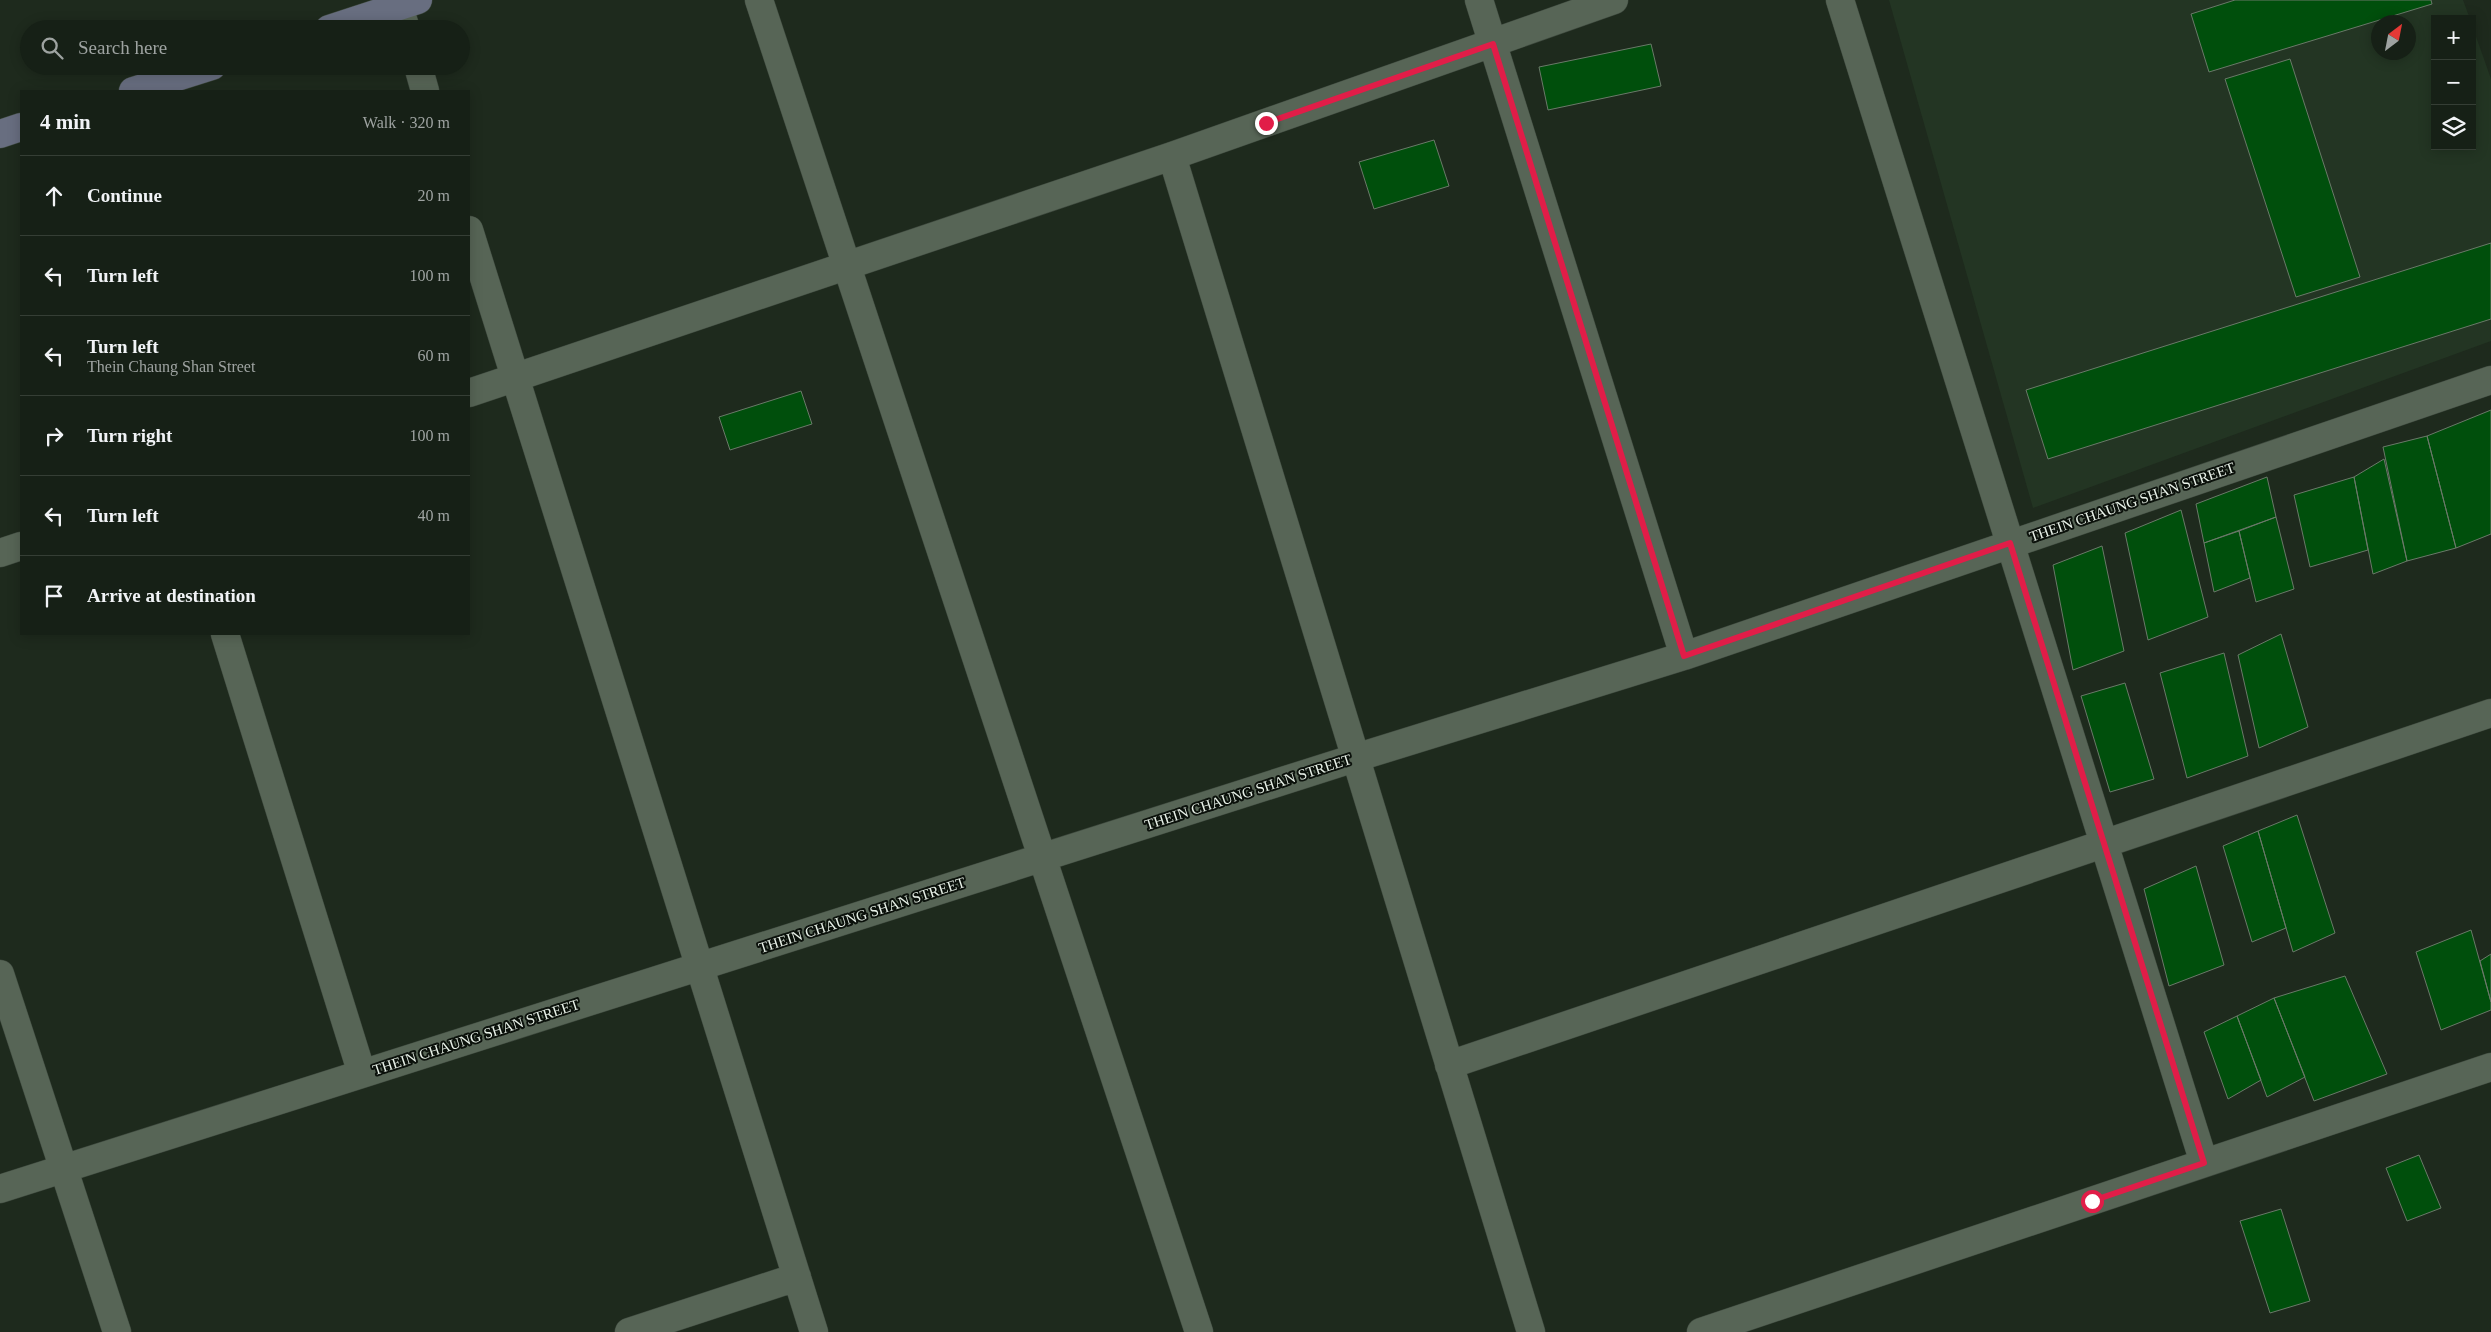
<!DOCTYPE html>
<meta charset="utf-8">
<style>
:root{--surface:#162016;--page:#1f281f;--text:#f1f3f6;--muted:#9ea3a1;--line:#353e35}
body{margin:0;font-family:Georgia,serif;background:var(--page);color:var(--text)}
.controls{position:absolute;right:15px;top:15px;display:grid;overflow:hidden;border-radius:0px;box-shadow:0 2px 12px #0003}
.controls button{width:45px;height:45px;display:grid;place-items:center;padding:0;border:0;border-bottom:1px solid var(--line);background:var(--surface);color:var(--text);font:25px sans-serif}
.compass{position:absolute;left:2371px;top:15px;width:45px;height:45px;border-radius:50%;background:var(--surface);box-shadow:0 2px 12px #0003;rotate:32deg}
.stop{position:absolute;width:15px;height:15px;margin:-11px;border:4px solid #e11d48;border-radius:50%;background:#fff}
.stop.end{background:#e11d48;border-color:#fff;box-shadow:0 1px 5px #0008}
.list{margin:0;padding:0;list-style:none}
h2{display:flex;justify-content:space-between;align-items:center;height:65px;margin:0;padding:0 20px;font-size:21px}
h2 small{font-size:16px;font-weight:400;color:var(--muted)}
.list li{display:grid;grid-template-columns:32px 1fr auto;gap:15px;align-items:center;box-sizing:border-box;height:80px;padding:0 20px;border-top:1px solid var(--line)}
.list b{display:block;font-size:19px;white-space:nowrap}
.list p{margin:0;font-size:16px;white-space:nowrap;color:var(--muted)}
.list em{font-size:16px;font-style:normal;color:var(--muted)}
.icon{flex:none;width:28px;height:28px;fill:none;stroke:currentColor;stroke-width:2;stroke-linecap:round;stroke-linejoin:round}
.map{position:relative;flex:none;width:2491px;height:1332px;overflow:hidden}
.search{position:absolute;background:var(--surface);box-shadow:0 2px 12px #0003;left:20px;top:20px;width:450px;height:55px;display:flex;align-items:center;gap:12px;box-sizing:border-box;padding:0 18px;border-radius:28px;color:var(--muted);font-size:19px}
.panel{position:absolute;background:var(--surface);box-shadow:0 2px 12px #0003;left:20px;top:90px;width:450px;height:545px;border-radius:0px}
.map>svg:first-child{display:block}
.built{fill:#233523;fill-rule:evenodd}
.building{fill:#004f0c;stroke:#6a7969}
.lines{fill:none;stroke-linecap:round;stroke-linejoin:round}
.street-casing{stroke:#3d483d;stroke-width:29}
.secondary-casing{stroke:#3d483d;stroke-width:29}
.street{stroke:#576556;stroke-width:28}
.secondary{stroke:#686e80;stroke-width:28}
.route{stroke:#e11d48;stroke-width:6}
.labels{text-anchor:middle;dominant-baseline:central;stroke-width:4;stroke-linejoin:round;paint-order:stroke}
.street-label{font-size:15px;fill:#e8f1e8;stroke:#0b110b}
</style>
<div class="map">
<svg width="2491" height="1332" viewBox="0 0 2491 1332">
<rect width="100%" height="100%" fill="#1e2a1d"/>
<path class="built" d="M1889 0H2463L2470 19H2435V146H2472V25L2491 79V341L2033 508ZM2378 22H2408V52H2378Z"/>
<path class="building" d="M2235 0H2431L2432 4 2209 72 2191 14Z
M1651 44 1661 86 1548 110 1539 67Z
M2290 59 2360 277 2296 297 2225 79Z
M1434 140 1449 186 1374 209 1359 162Z
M2491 243V319L2048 459 2026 390Z
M801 391 812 424 730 450 719 417Z
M2491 410V534L2456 548 2427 436Z
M2427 436 2456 548 2407 561 2383 447Z
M2384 459 2407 561 2373 574 2354 477Z
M2267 477 2276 517 2204 543 2196 504Z
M2354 477 2368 550 2310 567 2294 495Z
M2181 510 2208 617 2148 640 2125 533Z
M2276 517 2294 589 2256 602 2239 531Z
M2239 531 2250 578 2214 592 2204 543Z
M2102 546 2124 651 2073 670 2053 565Z
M2281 634 2308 727 2259 748 2238 655Z
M2224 653 2248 756 2187 778 2160 673Z
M2125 683 2154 779 2110 792 2081 696Z
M2297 815 2335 933 2293 952 2258 831Z
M2258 831 2286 928 2252 942 2223 846Z
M2196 866 2224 965 2169 986 2144 889Z
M2471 930 2491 1002V1010L2441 1030 2416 952Z
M2491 954V1002L2480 961Z
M2345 976 2387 1074 2314 1101 2274 998Z
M2274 998 2305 1077 2267 1097 2237 1016Z
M2237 1016 2261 1080 2228 1099 2204 1032Z
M2419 1155 2441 1208 2407 1221 2386 1168Z
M2281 1209 2310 1301 2270 1313 2240 1221Z"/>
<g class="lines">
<g class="street-casing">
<path id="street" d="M759 0 1199 1332
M1479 0 1684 656
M1840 0 2204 1163
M399 7 406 29
M418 66 425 91
M1172 156 1531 1332
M469 230 814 1332
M469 393 1172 156 1614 0
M0 553 21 546
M225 634 362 1074
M0 974 117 1332
M1449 1065 2491 713
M0 1189 1355 758 1684 656 2491 380
M629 1332 797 1277
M1701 1332 2491 1067"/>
</g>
<g class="secondary-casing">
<path id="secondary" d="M329 29 418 0
M133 91 212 66
M0 134 21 127"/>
</g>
<use href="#street" class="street"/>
<use href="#secondary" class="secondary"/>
</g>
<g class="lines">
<path class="route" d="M1266 123 1493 44 1684 656 2010 543 2204 1163 2092 1201"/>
</g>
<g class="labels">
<g class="street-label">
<text transform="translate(2132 502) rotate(-19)">THEIN CHAUNG SHAN STREET</text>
<text transform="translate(1248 792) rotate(-18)">THEIN CHAUNG SHAN STREET</text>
<text transform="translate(862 915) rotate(-18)">THEIN CHAUNG SHAN STREET</text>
<text transform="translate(476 1037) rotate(-18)">THEIN CHAUNG SHAN STREET</text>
</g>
</g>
</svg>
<div class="controls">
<button>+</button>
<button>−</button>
<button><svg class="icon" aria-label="layers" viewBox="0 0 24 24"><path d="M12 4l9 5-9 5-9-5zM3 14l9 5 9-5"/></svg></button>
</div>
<svg class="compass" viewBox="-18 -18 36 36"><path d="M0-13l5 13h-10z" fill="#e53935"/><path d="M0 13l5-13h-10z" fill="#9ea3a1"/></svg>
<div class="stop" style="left:2092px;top:1201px"></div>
<div class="stop end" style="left:1266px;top:123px"></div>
<div class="search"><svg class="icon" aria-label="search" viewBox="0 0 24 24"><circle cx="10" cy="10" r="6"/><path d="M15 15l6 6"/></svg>Search here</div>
<section class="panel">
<h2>4 min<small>Walk · 320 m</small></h2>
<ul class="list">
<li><svg class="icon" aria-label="ahead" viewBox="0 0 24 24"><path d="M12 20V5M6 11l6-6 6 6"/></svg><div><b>Continue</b></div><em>20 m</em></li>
<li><svg class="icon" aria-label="left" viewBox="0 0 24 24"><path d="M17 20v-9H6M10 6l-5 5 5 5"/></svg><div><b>Turn left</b></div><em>100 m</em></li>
<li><svg class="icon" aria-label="left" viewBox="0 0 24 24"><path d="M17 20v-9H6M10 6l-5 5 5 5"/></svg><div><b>Turn left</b><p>Thein Chaung Shan Street</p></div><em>60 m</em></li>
<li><svg class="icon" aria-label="right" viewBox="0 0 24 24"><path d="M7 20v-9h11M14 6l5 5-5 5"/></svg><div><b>Turn right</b></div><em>100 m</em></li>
<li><svg class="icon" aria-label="left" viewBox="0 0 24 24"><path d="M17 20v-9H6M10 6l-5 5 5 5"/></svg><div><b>Turn left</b></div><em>40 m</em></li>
<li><svg class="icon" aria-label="arrive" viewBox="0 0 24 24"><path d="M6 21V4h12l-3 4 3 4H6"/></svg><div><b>Arrive at destination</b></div></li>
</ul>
</section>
</div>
